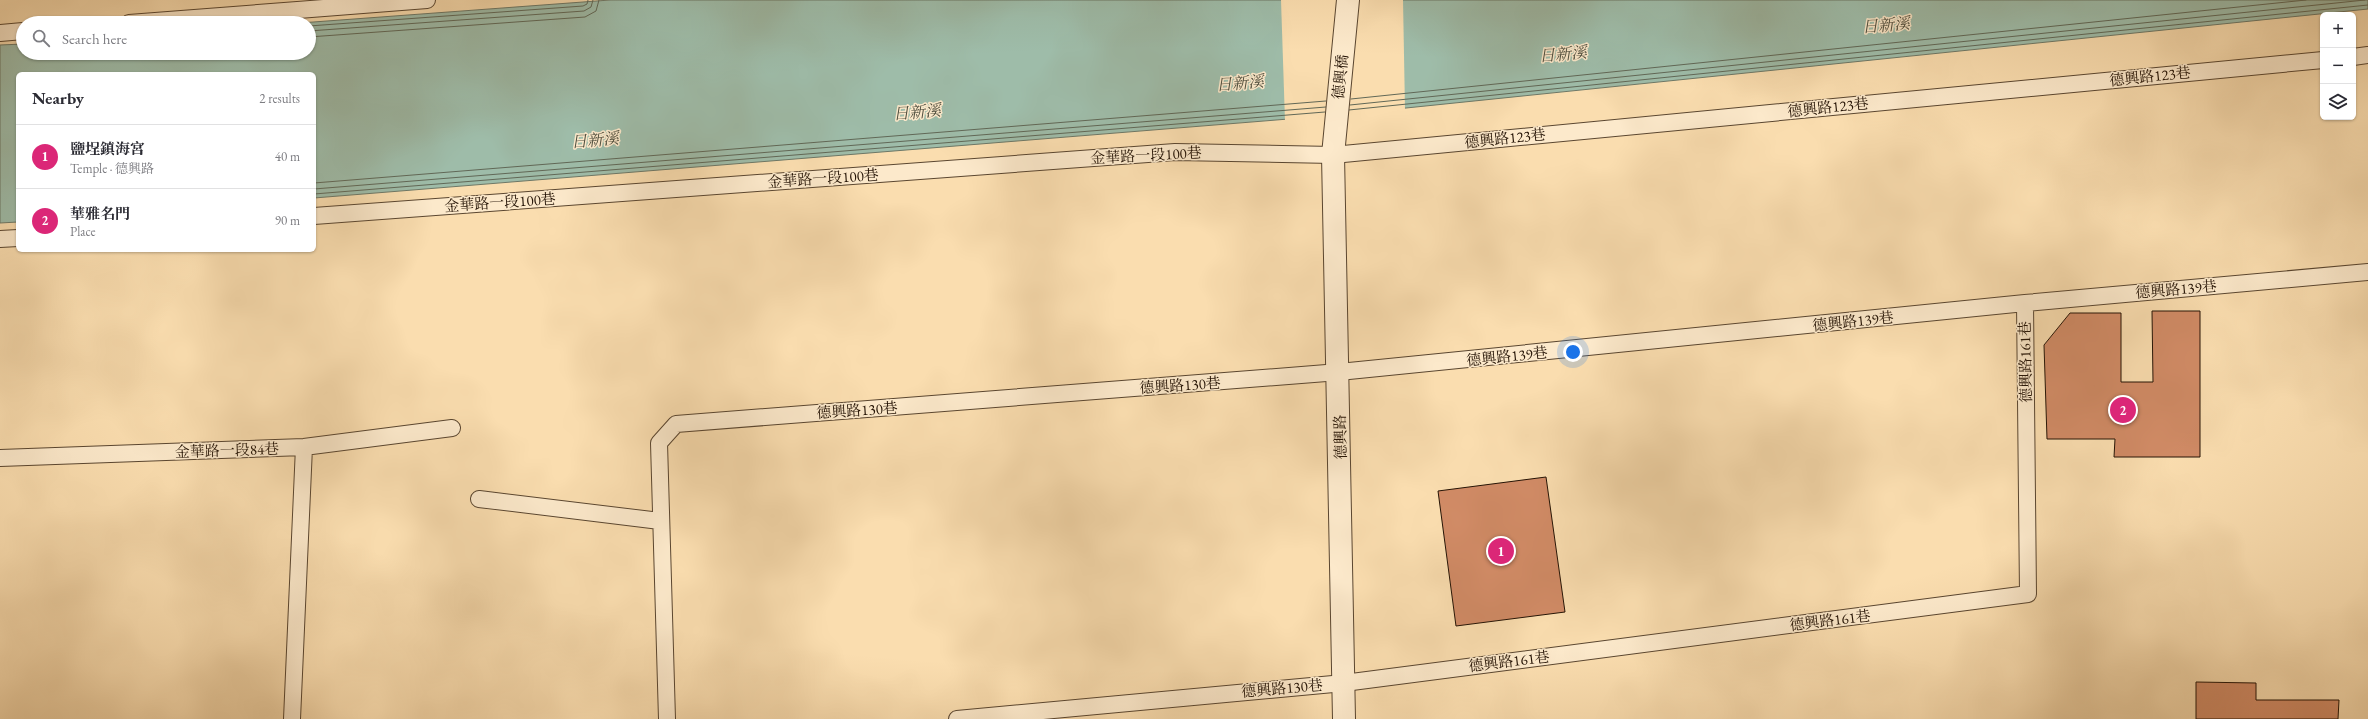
<!DOCTYPE html>
<meta charset="utf-8">
<style>
:root{--surface:#fff;--page:#f7f7f7;--text:#2b2b33;--muted:#7c7c81;--line:#e1e1e2;--accent:#db2777}
body{margin:0;font-family:"EB Garamond","Noto Serif TC",serif;background:var(--page);color:var(--text)}
.controls{position:absolute;right:12px;top:12px;display:grid;overflow:hidden;border-radius:6px;box-shadow:0 1px 3px #0004}
.controls button{width:36px;height:36px;display:grid;place-items:center;padding:0;border:0;border-bottom:1px solid var(--line);background:var(--surface);color:var(--text);font:20px sans-serif}
.you{position:absolute;left:1573px;top:352px;width:14px;height:14px;margin:-10px;border:3px solid #fff;border-radius:50%;background:#1a73e8;box-shadow:0 0 0 6px #1a73e833}
.badge{display:grid;place-items:center;width:26px;height:26px;border-radius:50%;background:var(--accent);color:#fff;font-size:13px;font-weight:700}
.pin{position:absolute;translate:-50% -50%;border:2px solid #fff;box-shadow:0 1px 4px #0006}
.list{margin:0;padding:0;list-style:none}
h2{display:flex;justify-content:space-between;align-items:center;height:52px;margin:0;padding:0 16px;font-size:17px}
h2 small{font-size:13px;font-weight:400;color:var(--muted)}
.list li{display:grid;grid-template-columns:26px 1fr auto;gap:12px;align-items:center;box-sizing:border-box;height:64px;padding:0 16px;border-top:1px solid var(--line)}
.list b{display:block;font-size:15px;white-space:nowrap}
.list p{margin:0;font-size:13px;white-space:nowrap;color:var(--muted)}
.list em{font-size:13px;font-style:normal;color:var(--muted)}
.icon{flex:none;width:22px;height:22px;fill:none;stroke:currentColor;stroke-width:2;stroke-linecap:round;stroke-linejoin:round}
.map{position:relative;flex:none;width:2368px;height:719px;overflow:hidden}
.search{position:absolute;background:var(--surface);box-shadow:0 1px 3px #0004;left:16px;top:16px;width:300px;height:44px;display:flex;align-items:center;gap:10px;box-sizing:border-box;padding:0 14px;border-radius:22px;color:var(--muted);font-size:15px}
.panel{position:absolute;background:var(--surface);box-shadow:0 1px 3px #0004;left:16px;top:72px;width:300px;height:180px;border-radius:6px}
.map>svg:first-child{display:block}
.water{fill:#9ebca9;stroke:#6d7867}
.pier{fill:#faddaf}
.lines{fill:none;stroke-linecap:round;stroke-linejoin:round}
.shore{stroke:#616857;stroke-width:1}
.building{fill:#d18b66;stroke:#241305}
.service-casing{stroke:#5a4630;stroke-width:18}
.minor-casing{stroke:#5a4630;stroke-width:24}
.service{stroke:#fce9cb;stroke-width:16}
.minor{stroke:#fce9cb;stroke-width:22}
.labels{text-anchor:middle;dominant-baseline:central;stroke-width:3;stroke-linejoin:round;paint-order:stroke}
.street-label{font-size:15px;fill:#241305;stroke:#fce9cb}
.water-label{font-size:16px;font-style:italic;fill:#4f4e3e;stroke:#fce9cb}
</style>
<div class="map">
<svg width="2368" height="719" viewBox="0 0 2368 719">
<rect width="100%" height="100%" fill="#faddaf"/>
<filter id="stains"><feTurbulence type="fractalNoise" baseFrequency=".005" numOctaves="4"/><feColorMatrix values="0 0 0 0 .2 0 0 0 0 .09 0 0 0 0 .02 0 0 0 .5 -.17"/></filter>
<radialGradient id="worn" r=".72"><stop offset=".6" stop-color="#630" stop-opacity="0"/><stop offset="1" stop-color="#630" stop-opacity=".3"/></radialGradient>
<path class="water" d="M610 0H2368V9L1338 115 314 198V74H18V222L0 223V45L23 44V53H309V23H300Z"/>
<path class="pier" d="M1281 0H1403L1405 110 1285 121Z"/>
<g class="lines">
<path class="shore" d="M309 26 583 6 587 4 588 0
M309 31 584 11 591 7 593 0
M309 37 585 17 596 11 599 0
M1351 99 2306 0
M1350 105 2365 0
M1349 110 2368 5
M314 183 1326 101
M314 189 1326 107
M314 194 1325 112"/>
</g>
<path class="building" d="M2152 311H2200V457H2114L2115 439H2047L2044 345 2070 313H2121V382H2153Z
M1546 477 1565 612 1456 626 1438 491Z
M2196 682 2256 683V700H2339L2338 719H2196Z"/>
<g class="lines">
<g class="service-casing">
<path id="service" d="M129 23 427 0
M0 33 23 31
M2353 57 2368 55
M314 216 1175 152 1333 155 2323 60
M0 239 18 238
M0 458 304 447 452 428
M479 499 660 521
M292 719 304 447
M667 719 659 443 676 424 1339 372 2025 303 2368 272
M957 719 1344 683 2028 594 2025 303"/>
</g>
<g class="minor-casing">
<path id="minor" d="M1344 719 1333 155 1348 0"/>
</g>
<use href="#service" class="service"/>
<use href="#minor" class="minor"/>
</g>
<g class="labels">
<g class="street-label">
<text transform="translate(2150 76) rotate(-6)">德興路123巷</text>
<text transform="translate(1340 77) rotate(-84)">德興橋</text>
<text transform="translate(1828 107) rotate(-6)">德興路123巷</text>
<text transform="translate(1505 138) rotate(-6)">德興路123巷</text>
<text transform="translate(1146 155) rotate(-3)">金華路一段100巷</text>
<text transform="translate(823 178) rotate(-4)">金華路一段100巷</text>
<text transform="translate(500 202) rotate(-4)">金華路一段100巷</text>
<text transform="translate(2176 289) rotate(-5)">德興路139巷</text>
<text transform="translate(1853 321) rotate(-6)">德興路139巷</text>
<text transform="translate(1507 356) rotate(-6)">德興路139巷</text>
<text transform="translate(2025 362) rotate(-91)">德興路161巷</text>
<text transform="translate(1180 385) rotate(-4)">德興路130巷</text>
<text transform="translate(857 410) rotate(-4)">德興路130巷</text>
<text transform="translate(1340 437) rotate(-91)">德興路</text>
<text transform="translate(227 450) rotate(-2)">金華路一段84巷</text>
<text transform="translate(1830 620) rotate(-7)">德興路161巷</text>
<text transform="translate(1509 661) rotate(-7)">德興路161巷</text>
<text transform="translate(1282 688) rotate(-5)">德興路130巷</text>
</g>
<g class="water-label">
<text transform="translate(1886 25) rotate(-5)">日新溪</text>
<text transform="translate(1563 54) rotate(-5)">日新溪</text>
<text transform="translate(1240 83) rotate(-5)">日新溪</text>
<text transform="translate(917 112) rotate(-5)">日新溪</text>
<text transform="translate(595 140) rotate(-5)">日新溪</text>
</g>
</g>
<rect width="100%" height="100%" filter="url(#stains)"/>
<rect width="100%" height="100%" fill="url(#worn)"/>
</svg>
<div class="controls">
<button>+</button>
<button>−</button>
<button><svg class="icon" aria-label="layers" viewBox="0 0 24 24"><path d="M12 4l9 5-9 5-9-5zM3 14l9 5 9-5"/></svg></button>
</div>
<div class="you"></div>
<div class="pin badge" style="left:1501px;top:551px">1</div>
<div class="pin badge" style="left:2123px;top:410px">2</div>
<div class="search"><svg class="icon" aria-label="search" viewBox="0 0 24 24"><circle cx="10" cy="10" r="6"/><path d="M15 15l6 6"/></svg>Search here</div>
<section class="panel">
<h2>Nearby<small>2 results</small></h2>
<ul class="list">
<li><span class="badge">1</span><div><b>鹽埕鎮海宮</b><p>Temple · 德興路</p></div><em>40 m</em></li>
<li><span class="badge">2</span><div><b>華雅名門</b><p>Place</p></div><em>90 m</em></li>
</ul>
</section>
</div>
